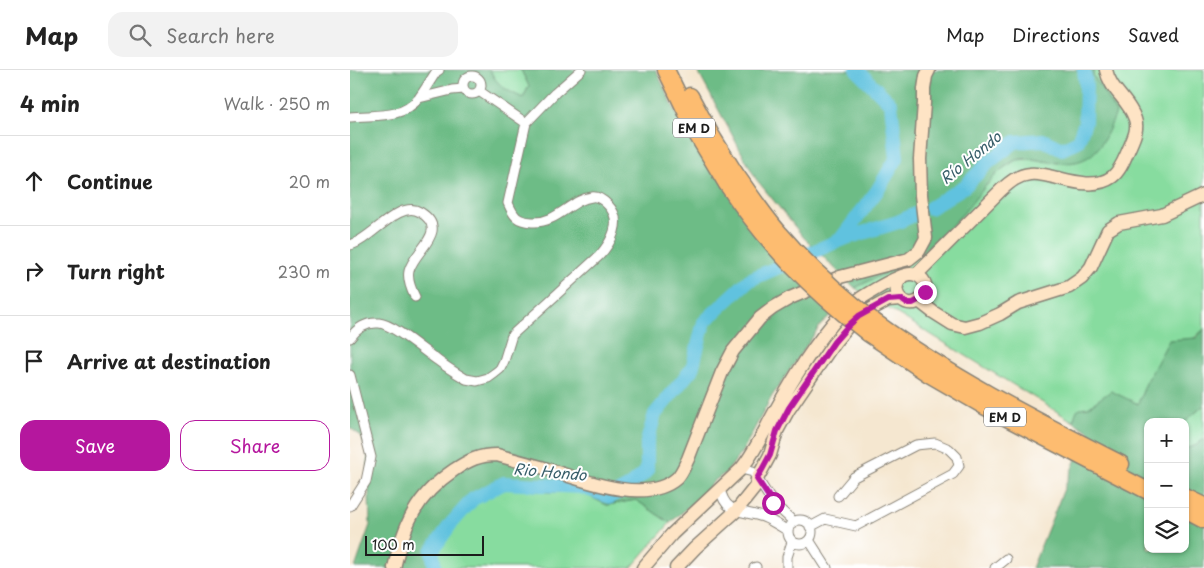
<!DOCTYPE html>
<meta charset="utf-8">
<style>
:root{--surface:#fff;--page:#f2f2f2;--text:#222;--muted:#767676;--line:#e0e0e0;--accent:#b5179e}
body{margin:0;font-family:"Playpen Sans",sans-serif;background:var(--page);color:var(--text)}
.controls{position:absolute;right:15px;bottom:15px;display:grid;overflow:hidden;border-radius:10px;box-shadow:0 1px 4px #0004}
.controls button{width:45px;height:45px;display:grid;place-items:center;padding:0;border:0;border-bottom:1px solid var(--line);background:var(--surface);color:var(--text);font:25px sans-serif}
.scale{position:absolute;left:15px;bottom:12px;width:119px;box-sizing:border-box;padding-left:5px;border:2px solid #1c1c1c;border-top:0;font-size:14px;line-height:18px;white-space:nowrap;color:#1c1c1c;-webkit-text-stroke:4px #fff;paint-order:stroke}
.stop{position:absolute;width:15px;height:15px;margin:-11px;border:4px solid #b5179e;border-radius:50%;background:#fff}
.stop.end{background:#b5179e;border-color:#fff;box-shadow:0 1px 5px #0008}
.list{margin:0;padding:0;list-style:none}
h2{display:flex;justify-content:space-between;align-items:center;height:65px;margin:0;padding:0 20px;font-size:21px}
h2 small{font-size:16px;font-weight:400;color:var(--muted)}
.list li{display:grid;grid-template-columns:32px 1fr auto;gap:15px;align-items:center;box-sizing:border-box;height:90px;padding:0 20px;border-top:1px solid var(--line)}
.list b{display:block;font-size:19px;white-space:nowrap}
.list em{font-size:16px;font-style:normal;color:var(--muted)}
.actions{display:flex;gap:10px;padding:15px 20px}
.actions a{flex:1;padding:11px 0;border:1px solid var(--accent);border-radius:15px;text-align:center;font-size:18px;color:var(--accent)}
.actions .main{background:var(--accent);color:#fff}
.icon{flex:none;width:28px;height:28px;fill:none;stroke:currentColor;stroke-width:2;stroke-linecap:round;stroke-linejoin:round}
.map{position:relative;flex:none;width:854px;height:498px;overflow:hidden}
header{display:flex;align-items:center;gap:30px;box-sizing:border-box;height:70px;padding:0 25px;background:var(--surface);border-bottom:1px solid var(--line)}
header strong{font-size:24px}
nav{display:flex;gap:28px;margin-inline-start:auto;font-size:18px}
.search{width:350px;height:45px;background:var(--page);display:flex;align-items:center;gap:12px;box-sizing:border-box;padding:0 18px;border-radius:15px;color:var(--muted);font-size:19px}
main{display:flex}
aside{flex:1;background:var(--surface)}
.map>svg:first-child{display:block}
.green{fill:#87dc9f;stroke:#527c5e}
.forest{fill:#6dbc86;stroke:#446c51}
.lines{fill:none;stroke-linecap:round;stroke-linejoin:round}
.river{stroke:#61c2df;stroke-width:14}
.street-casing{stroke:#888276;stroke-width:11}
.secondary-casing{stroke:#888276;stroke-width:15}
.highway-casing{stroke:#888276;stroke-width:19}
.street{stroke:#fff;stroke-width:9}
.secondary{stroke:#fee4c5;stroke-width:12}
.highway{stroke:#fdbc6f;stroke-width:16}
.highway-bridge-casing{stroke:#888276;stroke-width:19;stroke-linecap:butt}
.highway-bridge{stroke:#fdbc6f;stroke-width:16}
.route{stroke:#b5179e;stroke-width:6}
.labels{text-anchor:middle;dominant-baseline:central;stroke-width:4;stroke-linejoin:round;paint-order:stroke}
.shield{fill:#fff;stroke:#606060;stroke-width:1}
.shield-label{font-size:12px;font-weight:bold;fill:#1c1c1c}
.water-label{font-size:15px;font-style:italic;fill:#385e6a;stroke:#fff}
</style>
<header>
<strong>Map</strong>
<div class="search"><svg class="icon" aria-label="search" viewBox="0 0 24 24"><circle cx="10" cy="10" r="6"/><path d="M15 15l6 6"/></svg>Search here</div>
<nav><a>Map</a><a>Directions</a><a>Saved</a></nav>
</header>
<main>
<aside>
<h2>4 min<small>Walk · 250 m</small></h2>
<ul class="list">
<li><svg class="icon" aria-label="ahead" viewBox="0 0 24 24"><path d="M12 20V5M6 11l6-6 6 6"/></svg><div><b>Continue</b></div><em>20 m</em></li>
<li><svg class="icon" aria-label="right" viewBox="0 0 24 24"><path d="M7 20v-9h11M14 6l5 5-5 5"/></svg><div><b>Turn right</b></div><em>230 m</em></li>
<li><svg class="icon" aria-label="arrive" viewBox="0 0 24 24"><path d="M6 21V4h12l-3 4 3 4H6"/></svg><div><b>Arrive at destination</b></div></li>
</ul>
<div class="actions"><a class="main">Save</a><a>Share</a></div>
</aside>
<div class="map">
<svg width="854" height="498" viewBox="0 0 854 498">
<rect width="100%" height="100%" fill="#fff"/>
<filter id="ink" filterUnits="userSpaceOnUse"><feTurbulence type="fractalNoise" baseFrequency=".02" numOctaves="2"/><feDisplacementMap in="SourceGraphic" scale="10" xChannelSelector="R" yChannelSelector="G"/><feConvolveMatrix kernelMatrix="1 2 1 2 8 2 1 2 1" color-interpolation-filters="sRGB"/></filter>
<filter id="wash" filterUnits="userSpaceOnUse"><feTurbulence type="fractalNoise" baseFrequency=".0096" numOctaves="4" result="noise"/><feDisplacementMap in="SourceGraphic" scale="20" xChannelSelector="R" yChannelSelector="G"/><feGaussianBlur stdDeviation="1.12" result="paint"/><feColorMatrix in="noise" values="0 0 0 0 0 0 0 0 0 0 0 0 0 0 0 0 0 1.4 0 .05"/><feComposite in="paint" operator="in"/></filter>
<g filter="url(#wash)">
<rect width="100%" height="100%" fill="#f5e7d0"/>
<path class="green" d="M140 0H171L179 16 173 28C155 23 148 17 140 0Z
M743 0H854V259L796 313 788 334 761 322 738 337H734L724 348V352L505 218 566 187 606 150 649 101 666 90 681 89 708 93 766 43 743 5Z
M854 335V368L847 375 835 379V352Z
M155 418 199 422H231L257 435 286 430 320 453 281 498H90L86 482 104 458 126 433Z"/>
<path class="forest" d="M0 0H140C147 16 158 21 173 28L179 16 171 0H306L328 47 357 90 484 241 470 256 422 326 393 380 377 402 364 411 351 426 320 453 286 430 257 435 231 422H199L155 418 126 433 104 458 87 482 90 498H5L20 455 18 394 17 381 10 365 0 358Z
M347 0H743V5L766 43C750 83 740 99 694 91 685 89 673 87 664 91 640 104 625 132 606 151 594 163 580 177 566 187 549 198 524 208 505 218L455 169 406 109Z
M854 259V335L835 352H798V479H835V379L847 375 854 368V498H682L726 389 740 362 724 352V348L727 340 730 338 738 337 761 321 788 334 796 313 819 270 846 268Z"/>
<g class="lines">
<path class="river" d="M580 138 615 116 639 92 665 72 693 70 712 79 728 71 735 52 736 16 734 0
M490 170 527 121 547 88 541 34 507 0
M85 498 82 481 100 455 123 429 154 413 231 417 260 427 280 416 297 401V372L305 344 342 299 354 252 399 210 490 170 548 152 566 144"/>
</g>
</g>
<g filter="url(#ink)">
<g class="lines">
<g class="street-casing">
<path id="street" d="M113 15a9 9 0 1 1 18 0a9 9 0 1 1-18 0Z
M129 21 176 53
M69 28 102 20 114 19
M0 47C25 44 51 50 69 28 75 20 80 11 86 2L89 0
M0 175C21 170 49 129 70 142 101 161 64 180 59 201 57 210 61 219 65 227
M0 268C7 258 17 252 29 253 43 254 74 281 87 290 96 297 106 303 116 309L127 311 138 308 145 303 150 299 154 291 162 265 249 186C261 173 274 151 258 135 254 131 248 126 242 127 221 129 207 154 182 152 167 151 164 147 158 133L176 53 205 23 231 0
M0 305 21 387 16 411 0 436
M391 399 403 402 423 433 444 452
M370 418C375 445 392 440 413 447 421 450 430 456 438 461
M438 462a12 12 0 1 1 24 0a12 12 0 1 1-24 0Z
M460 457 475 449 506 456 603 404 609 396 607 387 599 379 585 373 566 375 504 407 488 426
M459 470 477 498
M404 498 406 497
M437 498V487L442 472
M645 498 656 489"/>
</g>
<g class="secondary-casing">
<path id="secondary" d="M566 205 651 120C660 112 668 105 680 104 686 103 693 105 699 106 718 110 744 120 762 107 770 101 774 90 778 81 782 71 789 60 785 49 779 30 760 20 756 0
M569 231 583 242 602 254 615 257 630 253 650 244 668 233 719 217 732 208 741 197 758 160 769 153 812 145 854 125
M44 498C54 454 66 426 104 400 119 390 129 385 147 385 161 389 176 393 191 397 225 407 295 437 327 408 332 403 335 395 338 389L372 302 383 281 410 248 423 238 440 228 490 207 559 189 569 181 576 168 571 125 570 89 574 33V19L576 6 579 0
M293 498 322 464 391 399C405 382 413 363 424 343 443 309 465 272 492 243 501 233 547 204 561 204 567 204 573 208 575 214 577 219 575 225 572 228 559 243 536 223 552 207
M326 498 345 478 386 441 406 416 407 409 420 385 427 361 439 339 484 273 498 256 509 246 538 230 551 229"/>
</g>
<g class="highway-casing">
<path id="highway" d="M316 0 348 66 377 114
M340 26 361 65 384 102
M526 253C603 309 687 351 771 394
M518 263 579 304 636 337 798 421
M835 427 854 436
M835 440 854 450"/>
</g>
<use href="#street" class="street"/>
<use href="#secondary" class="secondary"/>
<use href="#highway" class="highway"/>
<g class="highway-bridge-casing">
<path id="highway-bridge" d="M384 102C399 123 413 145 430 164 458 197 492 227 526 253
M377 114C418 175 459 217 518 263"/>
</g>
<use href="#highway-bridge" class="highway-bridge"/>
</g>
</g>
<g class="lines" filter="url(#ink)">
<path class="route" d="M423 433 407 409 420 385 427 361 439 338 484 272 498 256 509 246 538 230 551 229 556 233H563L572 228 575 222"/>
</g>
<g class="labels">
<g class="shield">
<rect x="323" y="48.5" width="42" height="19" rx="4"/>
<rect x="634" y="337.5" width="42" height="19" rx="4"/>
</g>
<g class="shield-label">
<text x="344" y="58">EM D</text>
<text x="655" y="347">EM D</text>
</g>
<g class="water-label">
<text transform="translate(620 87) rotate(-39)">Río Hondo</text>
<text transform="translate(200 401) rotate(5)">Rio Hondo</text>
</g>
</g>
</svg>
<div class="controls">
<button>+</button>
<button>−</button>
<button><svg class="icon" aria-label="layers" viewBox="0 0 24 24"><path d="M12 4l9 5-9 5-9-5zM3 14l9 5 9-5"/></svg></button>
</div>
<div class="scale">100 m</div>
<div class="stop" style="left:423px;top:433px"></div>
<div class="stop end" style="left:575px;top:222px"></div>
</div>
</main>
